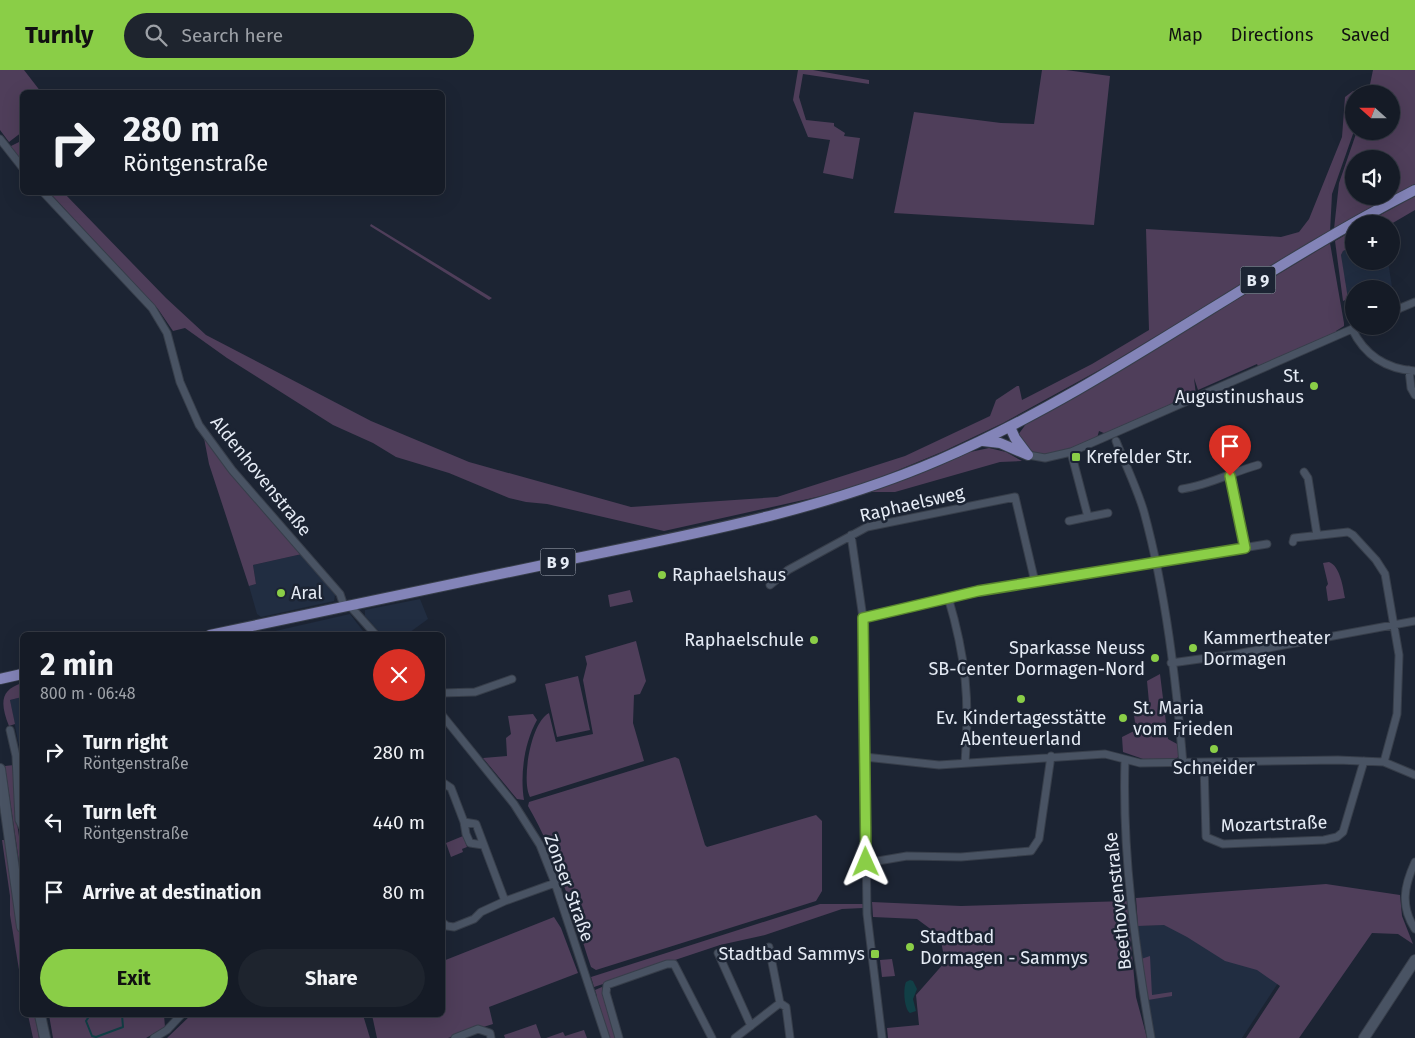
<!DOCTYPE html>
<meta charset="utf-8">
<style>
body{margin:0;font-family:"Fira Sans",sans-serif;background:#1e242e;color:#f1f3f6;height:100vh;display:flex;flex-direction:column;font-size:19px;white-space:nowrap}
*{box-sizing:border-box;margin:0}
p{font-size:16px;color:#9da1a7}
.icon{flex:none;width:28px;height:28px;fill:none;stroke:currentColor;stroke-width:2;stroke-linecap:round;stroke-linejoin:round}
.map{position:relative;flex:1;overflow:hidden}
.drawer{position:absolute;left:20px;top:562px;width:425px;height:385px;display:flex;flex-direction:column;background:#151b26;border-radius:8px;box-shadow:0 5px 20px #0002,0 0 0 1px #343943}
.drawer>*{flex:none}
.guide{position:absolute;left:20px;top:20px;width:425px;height:105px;border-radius:8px;box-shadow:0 5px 20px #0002,0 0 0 1px #343943;background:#151b26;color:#f1f3f6;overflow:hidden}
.needle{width:32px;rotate:291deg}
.fabs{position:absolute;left:1345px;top:15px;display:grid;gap:10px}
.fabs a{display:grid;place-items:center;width:55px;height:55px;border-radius:50%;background:#151b26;box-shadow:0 5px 20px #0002,0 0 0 1px #343943;font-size:25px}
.pin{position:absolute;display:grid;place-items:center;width:42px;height:42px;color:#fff;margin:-51px -21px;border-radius:50% 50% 50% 0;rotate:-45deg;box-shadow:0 0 5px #0007}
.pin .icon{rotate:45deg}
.me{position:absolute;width:55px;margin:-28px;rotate:359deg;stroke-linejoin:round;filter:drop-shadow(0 0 4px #0008)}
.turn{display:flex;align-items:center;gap:18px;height:105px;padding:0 20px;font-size:22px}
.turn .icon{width:65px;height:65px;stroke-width:2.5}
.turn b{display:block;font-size:35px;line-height:42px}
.round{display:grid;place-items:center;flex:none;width:52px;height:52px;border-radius:26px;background:#1e242e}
.summary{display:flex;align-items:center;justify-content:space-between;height:85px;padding:0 20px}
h1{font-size:30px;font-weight:700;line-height:38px}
.button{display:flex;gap:10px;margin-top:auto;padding:10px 20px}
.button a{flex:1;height:58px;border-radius:30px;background:#8ace47;color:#111;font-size:20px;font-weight:700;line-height:58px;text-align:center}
.button a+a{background:#1e242e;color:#f1f3f6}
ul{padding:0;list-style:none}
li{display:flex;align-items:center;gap:15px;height:70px;padding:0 20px}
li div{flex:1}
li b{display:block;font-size:19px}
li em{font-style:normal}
header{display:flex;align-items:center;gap:30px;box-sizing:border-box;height:70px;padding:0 25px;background:#8ace47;color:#111}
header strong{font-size:24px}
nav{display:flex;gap:28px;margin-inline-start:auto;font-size:18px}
.search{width:350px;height:45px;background:#1e242e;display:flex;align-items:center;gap:12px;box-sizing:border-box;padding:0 18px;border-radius:28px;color:#9da1a7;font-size:19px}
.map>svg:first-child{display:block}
.built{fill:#212d41}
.green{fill:#4f3e5a;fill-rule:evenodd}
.water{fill:#113f46}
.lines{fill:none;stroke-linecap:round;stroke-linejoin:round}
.stream{stroke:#113f46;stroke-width:2}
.street-casing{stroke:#373e4a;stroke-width:9}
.secondary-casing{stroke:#373e4a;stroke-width:12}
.primary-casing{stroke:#373e4a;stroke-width:12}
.street{stroke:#495363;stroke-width:7}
.secondary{stroke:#495363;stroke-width:10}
.primary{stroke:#8384b8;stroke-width:10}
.route-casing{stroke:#5a862e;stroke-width:12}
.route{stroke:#8ace47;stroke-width:9}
.poi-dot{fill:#8ace47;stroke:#1c2433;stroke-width:2}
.labels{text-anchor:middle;stroke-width:5;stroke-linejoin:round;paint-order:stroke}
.shield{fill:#1c2433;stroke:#a9afbb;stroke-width:1}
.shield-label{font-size:16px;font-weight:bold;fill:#e5ebf5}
.poi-label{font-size:18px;fill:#e5ebf5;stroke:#1c2433;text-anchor:start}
.street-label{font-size:18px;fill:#e5ebf5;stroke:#1c2433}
</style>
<header>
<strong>Turnly</strong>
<div class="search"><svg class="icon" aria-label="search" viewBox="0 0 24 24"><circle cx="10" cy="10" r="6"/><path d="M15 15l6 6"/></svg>Search here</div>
<nav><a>Map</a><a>Directions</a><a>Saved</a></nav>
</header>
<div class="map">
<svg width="1415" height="968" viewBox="0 0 1415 968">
<rect width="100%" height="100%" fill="#1c2433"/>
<path class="built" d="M1354 176V191H1388L1392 217 1398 233 1391 235V219H1354V252L1350 253 1345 230 1341 185 1343 181Z
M302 484 335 525 334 531 261 547 257 544 249 516 256 514 253 495Z
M420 529 428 549 406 565H382L365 546V540Z
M350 544 366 565H261L262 564Z
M22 627V721L21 686 10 630Z
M1180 854 1280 910 1242 968H1153L1138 856Z"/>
<path class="green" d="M0 0H24L41 22H22V62L9 72 0 60Z
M798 0H813L869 10V14L803 4 799 27 806 50 834 53V56L845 63 844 66 860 68 853 109 823 103 830 70 808 67 793 30Z
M1042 0H1066L1110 6 1094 155 894 143 914 42 1001 53 1034 54Z
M1373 0H1415V114L1334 159 1339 113 1357 61H1391V24H1368ZM1354 89H1391V126H1354Z
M1353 21 1361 24H1354V61L1332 124 1330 162 1103 298 1003 353 944 381 879 408 839 422 664 461 547 434 526 432 509 428 449 403 396 387 373 373 333 355 227 288 185 258 173 261 158 239 50 123H64L166 228 206 265 371 351 469 392 631 437 777 427 905 386 990 346 996 330 1017 316H1019L1022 330 1092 294 1149 260 1146 159 1281 167 1299 162 1309 149 1342 67 1345 27Z
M19 72 22 77V93L9 77Z
M1415 126V140L1391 154H1364Z
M371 154 492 228 489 230 370 156Z
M1354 160V176L1343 181 1341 185 1348 229 1343 231 1335 171Z
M1330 173 1344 253V256L1336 261 1337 264 1258 296 1257 294 1198 320 1194 308 1196 325 1106 364 1099 361 1097 368C1079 376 1053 391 1033 383 1027 380 1022 370 1018 365L1026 354 1074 328Z
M204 368 244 419 302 484 253 495 256 514 249 516 209 394Z
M989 378 1006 382 1022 391 1000 392 895 422H866L970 382Z
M1329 492C1340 496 1343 517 1345 528L1328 531 1326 517 1328 514 1323 493Z
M630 520 633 532 610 537 608 525Z
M636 571 646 611 640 624 634 625 633 653 644 691 530 727C521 710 531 652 549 643L556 672 593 664 583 610 587 594 585 586Z
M1160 604 1168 669 1179 675 1180 685 1175 690H1146L1123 682 1122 667 1136 660 1134 645 1150 643 1147 611Z
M578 606 590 660 557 667 545 614Z
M22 613V627L10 630 15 654 9 656C0 633 0 620 22 613Z
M533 644 537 650C524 673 520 705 524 730L517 729 483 688 507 686 506 668 511 664 508 646Z
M675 687 679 689 705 775 707 777 816 745 822 751V821L816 831 596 900 591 897C573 842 557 786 528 736L529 732Z
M14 695 16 746 22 787 20 812 19 792 5 696Z
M463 766 467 777 462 779 463 782 451 787 446 773Z
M2 770H5L22 877V918L10 845V826Z
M1326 814 1400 825 1402 846 1413 874 1398 864 1372 863 1299 968H1246L1280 916 1257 900 1225 891 1187 867 1164 855 1138 856 1136 828Z
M1127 831 1136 927 1147 968H888L887 958 919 955 916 925 945 892 940 866 917 849 873 847 872 832 961 836Z
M820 834H863V838L842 839 765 865 720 875 594 917 591 907Z
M554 847 561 858 578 903 489 937 493 954 448 968H377L372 945H442L443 891Z
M1150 886 1152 925 1172 922V926L1148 930 1141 889Z
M892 889 895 906 882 907 880 890Z
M602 917 617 968H608L595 927 597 926 595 920Z
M28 945H35L39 968H33Z
M49 945H164L165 957 146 968H53Z
M191 945H363L370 968H167Z
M536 954 541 968H505L504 965Z
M584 960 587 968H546L563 962 565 966Z"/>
<path class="water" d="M910 910 913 911 917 919 913 929 916 941 910 943C904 939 903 918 906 912Z"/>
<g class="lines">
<path class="stream" d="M90 945 86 951 92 966 96 967 123 957 122 945"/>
<defs>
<path id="street" d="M0 69 22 97
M43 122 152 238 167 263 180 312 199 355 232 400 340 524 344 536
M1391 242 1415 232
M1352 259C1365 286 1386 299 1415 301
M1409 300 1411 318 1415 325
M1116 371C1125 394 1137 418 1144 442 1166 523 1176 610 1183 694
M1028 385 1045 388 1071 382 1359 256
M1304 402 1308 408 1317 465
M1230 406 1245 478
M1182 419C1210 415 1232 402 1258 395
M1088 447 1108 443
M1069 451 1088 447 1071 382
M851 465 863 548 867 844 882 968
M1293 472 1294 468 1348 462 1353 465 1376 490 1385 504 1399 585 1397 644 1384 692
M770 515 788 500 867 457 1015 427 1035 512
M948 527C966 587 970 631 965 693
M349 535 376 565
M863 548 978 521 1267 474
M1171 593 1236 584 1415 551
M442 623 475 622 512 609
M442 645 514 734 540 775 555 813 606 968
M10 660 16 686 19 750 22 756
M865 687 939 695 1105 684 1140 693 1338 690 1384 692 1415 705
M1125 690C1122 784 1135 876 1151 968
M1204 693 1206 767 1223 774 1324 770 1337 767 1343 762 1364 691
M442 712 451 718 464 752 476 754 505 831
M464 752 466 764 470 773 483 775
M1415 792C1404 816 1400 836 1415 859
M866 793 907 786 961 787 1031 781 1039 769 1051 686
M442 852 447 856 454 857 474 849 481 842 505 831 555 813
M769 877 780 933
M718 883 751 956
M780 933 786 937 790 968
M154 968 167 960 181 945
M455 968 478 959 490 963 491 968
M619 968 606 923 607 915 667 894H674L712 968
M735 968 780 933"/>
<path id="secondary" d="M0 699 22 857
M40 945 45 968
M1364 968 1415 890"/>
<path id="primary" d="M1010 357 1015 368 1027 384
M983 371 1000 373 1028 385
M210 565C329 540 448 514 567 490 692 464 821 441 939 390 1106 318 1252 203 1415 120
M0 609 22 604"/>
</defs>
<use href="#street" class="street-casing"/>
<use href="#secondary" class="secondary-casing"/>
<use href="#primary" class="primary-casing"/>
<use href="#street" class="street"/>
<use href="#secondary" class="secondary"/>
<use href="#primary" class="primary"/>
</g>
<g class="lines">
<defs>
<path id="route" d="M866 792 863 548 978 521 1245 478 1230 406"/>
</defs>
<use href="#route" class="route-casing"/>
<use href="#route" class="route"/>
</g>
<g class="poi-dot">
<circle cx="1314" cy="316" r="5"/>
<rect x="1071" y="382" width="10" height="10" rx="2.5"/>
<circle cx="662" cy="505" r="5"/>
<circle cx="281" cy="523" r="5"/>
<circle cx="814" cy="570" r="5"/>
<circle cx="1193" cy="578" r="5"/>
<circle cx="1155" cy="588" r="5"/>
<circle cx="1021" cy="629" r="5"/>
<circle cx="1123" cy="648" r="5"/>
<circle cx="1214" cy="679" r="5"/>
<circle cx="910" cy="877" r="5"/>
<rect x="870" y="879" width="10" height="10" rx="2.5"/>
</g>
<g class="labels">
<g class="shield">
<rect x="1240.5" y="196.5" width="35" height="27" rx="4"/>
<rect x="540.5" y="478.5" width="35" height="27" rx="4"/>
</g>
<g class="shield-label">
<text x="1258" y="216">B 9</text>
<text x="558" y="498">B 9</text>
</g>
<g class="poi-label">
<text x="1304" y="312" text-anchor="end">St.<tspan x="1304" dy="21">Augustinushaus</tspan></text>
<text x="1086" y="393">Krefelder Str.</text>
<text x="672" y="511">Raphaelshaus</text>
<text x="291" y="529">Aral</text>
<text x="1203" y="574">Kammertheater<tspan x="1203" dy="21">Dormagen</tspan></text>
<text x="804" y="576" text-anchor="end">Raphaelschule</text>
<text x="1145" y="584" text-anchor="end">Sparkasse Neuss<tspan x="1145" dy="21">SB-Center Dormagen-Nord</tspan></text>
<text x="1133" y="644">St. Maria<tspan x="1133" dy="21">vom Frieden</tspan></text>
<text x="1021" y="654" text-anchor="middle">Ev. Kindertagesstätte<tspan x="1021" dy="21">Abenteuerland</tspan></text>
<text x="1214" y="704" text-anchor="middle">Schneider</text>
<text x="920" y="873">Stadtbad<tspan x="920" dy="21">Dormagen - Sammys</tspan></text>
<text x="865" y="890" text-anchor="end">Stadtbad Sammys</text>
</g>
<g class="street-label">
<text transform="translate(261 406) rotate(51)" y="6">Aldenhovenstraße</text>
<text transform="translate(912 434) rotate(-13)" y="6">Raphaelsweg</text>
<text transform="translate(1274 754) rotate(-2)" y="6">Mozartstraße</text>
<text transform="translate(569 818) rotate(70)" y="6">Zonser Straße</text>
<text transform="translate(1118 831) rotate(-96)" y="6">Beethovenstraße</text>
</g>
</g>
</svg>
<div class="fabs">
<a><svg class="needle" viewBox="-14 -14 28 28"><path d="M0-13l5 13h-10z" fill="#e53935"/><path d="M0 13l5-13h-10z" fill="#9da1a7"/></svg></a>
<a><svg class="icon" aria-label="sound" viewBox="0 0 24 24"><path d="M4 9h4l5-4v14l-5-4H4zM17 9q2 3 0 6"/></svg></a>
<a>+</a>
<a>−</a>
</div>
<div class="pin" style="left:1230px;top:406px;background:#d93025"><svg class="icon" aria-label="arrive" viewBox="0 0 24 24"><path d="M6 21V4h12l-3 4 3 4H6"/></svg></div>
<svg class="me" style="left:866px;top:792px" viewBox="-20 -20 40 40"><path d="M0-17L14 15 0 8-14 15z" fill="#8ace47" stroke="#fff" stroke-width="4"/></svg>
<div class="guide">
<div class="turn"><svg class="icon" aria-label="right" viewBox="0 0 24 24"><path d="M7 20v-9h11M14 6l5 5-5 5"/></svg><div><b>280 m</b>Röntgenstraße</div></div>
</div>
<section class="drawer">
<div class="summary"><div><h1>2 min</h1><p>800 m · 06:48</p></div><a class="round" style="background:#d93025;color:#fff"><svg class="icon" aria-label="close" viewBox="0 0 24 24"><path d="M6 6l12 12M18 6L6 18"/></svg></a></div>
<ul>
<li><svg class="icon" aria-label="right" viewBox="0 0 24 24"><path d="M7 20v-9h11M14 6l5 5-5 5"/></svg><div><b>Turn right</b><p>Röntgenstraße</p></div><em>280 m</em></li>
<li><svg class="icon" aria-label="left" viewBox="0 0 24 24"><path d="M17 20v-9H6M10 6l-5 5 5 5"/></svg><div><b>Turn left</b><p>Röntgenstraße</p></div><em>440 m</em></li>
<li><svg class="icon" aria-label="arrive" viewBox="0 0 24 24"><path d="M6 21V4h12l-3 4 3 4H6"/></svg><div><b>Arrive at destination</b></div><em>80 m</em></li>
</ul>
<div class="button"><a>Exit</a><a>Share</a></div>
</section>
</div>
